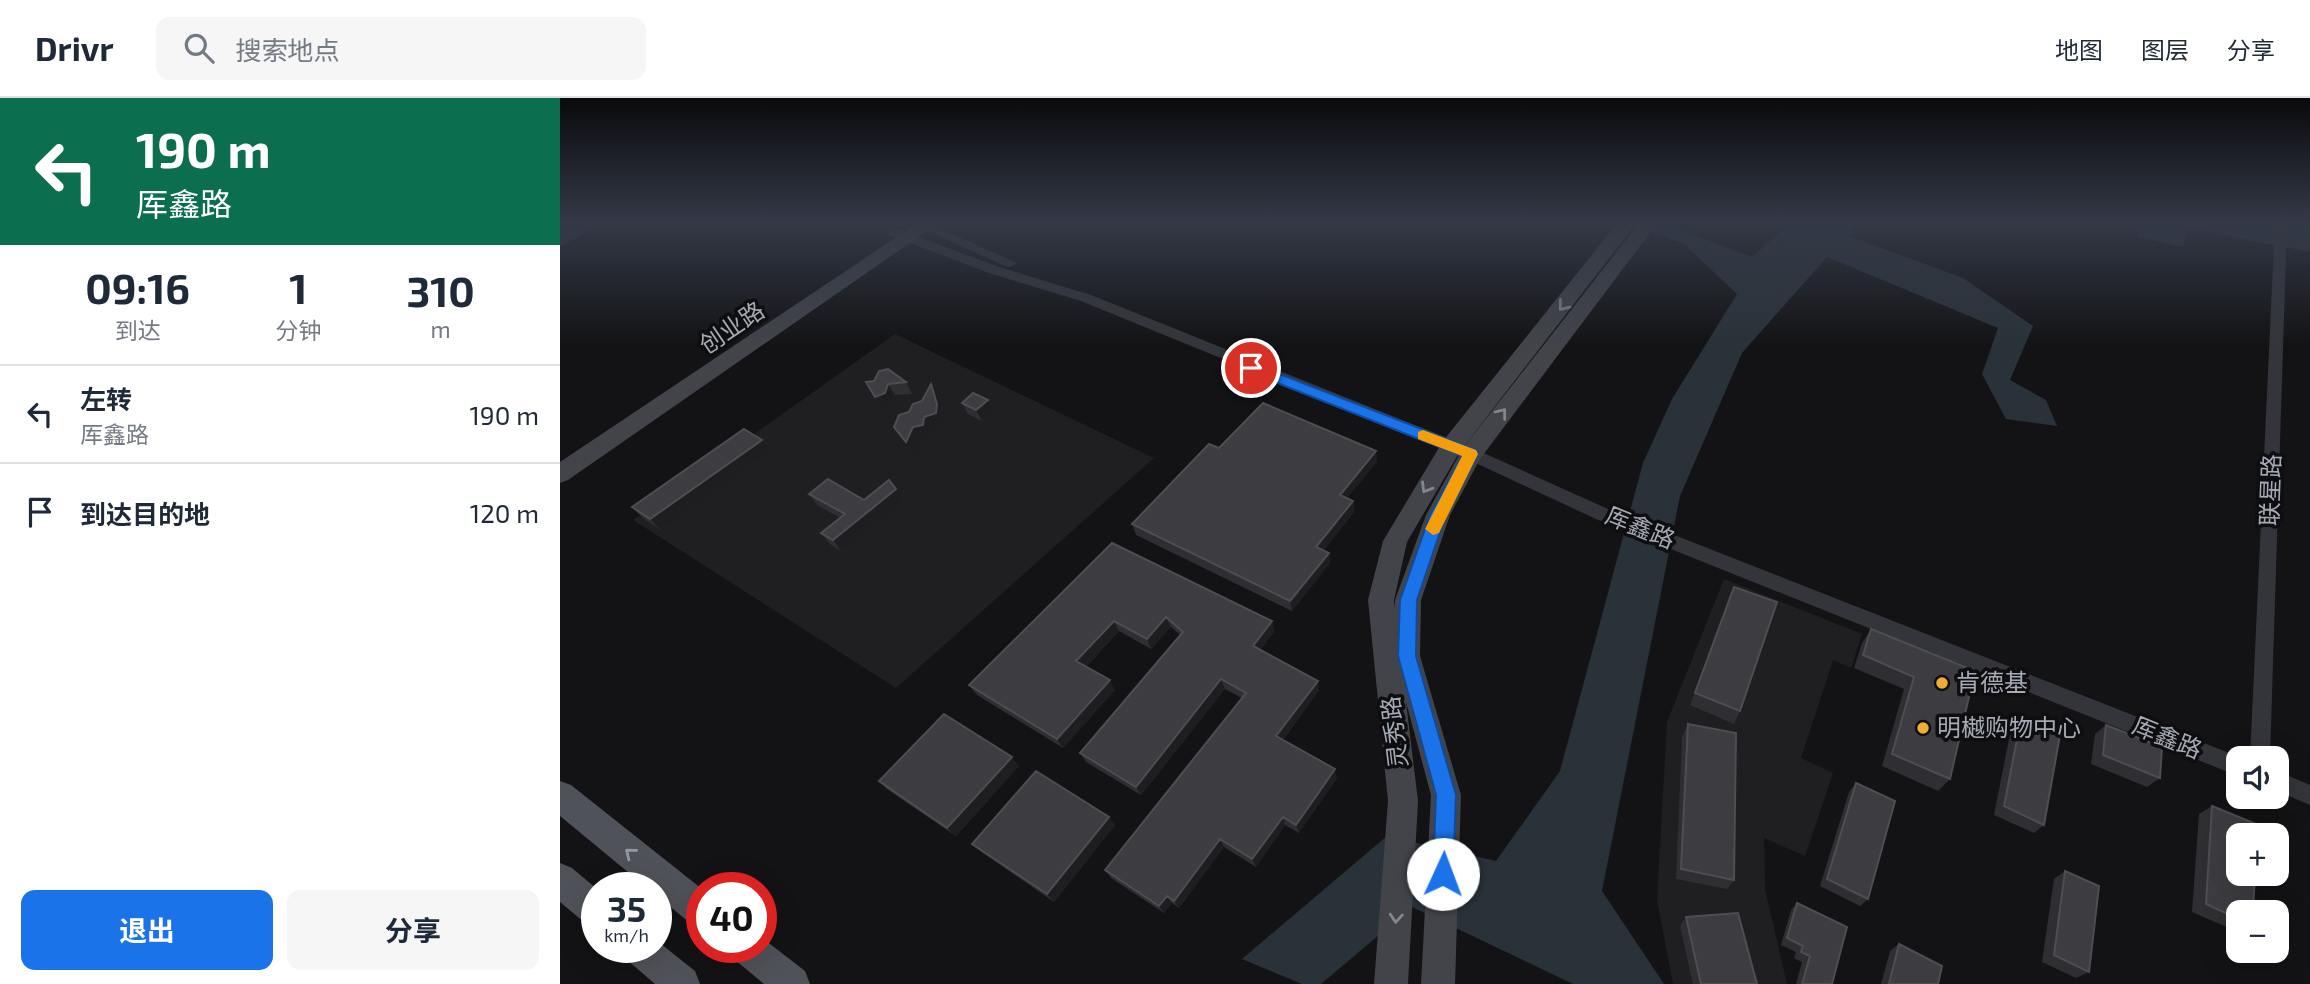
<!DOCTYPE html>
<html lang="zh">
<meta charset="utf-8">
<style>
body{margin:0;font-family:"Exo 2","Noto Sans SC",sans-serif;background:#f6f6f7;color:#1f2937;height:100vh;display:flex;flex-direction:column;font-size:26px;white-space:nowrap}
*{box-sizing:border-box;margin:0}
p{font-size:23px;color:#747a83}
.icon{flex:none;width:38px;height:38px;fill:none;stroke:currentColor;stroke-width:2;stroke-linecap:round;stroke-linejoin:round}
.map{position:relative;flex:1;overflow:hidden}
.side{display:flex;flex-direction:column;background:#fff;width:560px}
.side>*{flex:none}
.hud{background:#0b6e4f;color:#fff;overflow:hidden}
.fabs{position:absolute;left:1666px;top:648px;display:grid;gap:14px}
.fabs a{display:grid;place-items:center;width:63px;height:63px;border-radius:14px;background:#fff;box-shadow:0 7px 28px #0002;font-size:35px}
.speed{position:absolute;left:21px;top:774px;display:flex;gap:14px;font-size:35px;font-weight:700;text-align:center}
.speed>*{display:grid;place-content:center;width:91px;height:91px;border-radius:50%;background:#fff;box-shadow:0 7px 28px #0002;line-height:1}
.speed small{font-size:18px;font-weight:400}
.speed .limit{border:10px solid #d22;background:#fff;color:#111}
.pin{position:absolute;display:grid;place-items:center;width:60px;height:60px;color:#fff;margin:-30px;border:4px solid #fff;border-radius:50%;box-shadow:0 2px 7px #0007}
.me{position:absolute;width:77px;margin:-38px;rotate:2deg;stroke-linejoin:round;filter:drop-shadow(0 0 5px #0008)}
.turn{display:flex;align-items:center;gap:24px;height:147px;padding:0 21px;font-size:32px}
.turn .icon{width:91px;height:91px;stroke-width:2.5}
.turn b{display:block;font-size:49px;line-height:60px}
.eta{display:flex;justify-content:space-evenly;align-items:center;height:119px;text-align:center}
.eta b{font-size:42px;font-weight:700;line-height:49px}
.cta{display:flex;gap:14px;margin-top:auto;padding:14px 21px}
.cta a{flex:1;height:80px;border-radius:14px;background:#1a73e8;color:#fff;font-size:28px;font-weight:700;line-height:80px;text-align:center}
.cta a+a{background:#f6f6f7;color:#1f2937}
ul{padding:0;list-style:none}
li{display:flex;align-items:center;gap:21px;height:98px;padding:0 21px;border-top:2px solid #e0e1e3}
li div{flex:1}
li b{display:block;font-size:26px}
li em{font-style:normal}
header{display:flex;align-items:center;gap:42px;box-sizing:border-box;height:98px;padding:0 35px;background:#fff;border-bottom:2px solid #e0e1e3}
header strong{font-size:33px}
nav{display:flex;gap:38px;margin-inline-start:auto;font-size:24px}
.search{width:490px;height:63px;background:#f6f6f7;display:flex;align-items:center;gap:18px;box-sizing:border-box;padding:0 24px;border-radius:14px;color:#747a83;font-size:26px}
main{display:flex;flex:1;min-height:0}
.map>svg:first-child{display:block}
.built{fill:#1f1f22}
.water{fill:#2a3239}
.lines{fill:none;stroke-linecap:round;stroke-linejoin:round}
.street{fill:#34353a;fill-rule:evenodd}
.secondary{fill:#42444a;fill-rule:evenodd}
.primary{fill:#505259;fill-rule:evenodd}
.wall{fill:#2f2f33}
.shaded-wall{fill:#1e1e21}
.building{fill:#3c3c41;stroke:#4c4e53;stroke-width:2}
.oneway{stroke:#828690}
.oneway2{stroke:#9498a3}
.route{fill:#1a73e8;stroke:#114b97;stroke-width:2}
.slow{fill:#f59e0b}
.poi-dot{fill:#efae31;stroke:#0e0e10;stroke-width:2.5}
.labels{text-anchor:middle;stroke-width:7;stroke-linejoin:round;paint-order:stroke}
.street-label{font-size:24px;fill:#a5aab5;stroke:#0e0e10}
.poi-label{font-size:24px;fill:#a5aab5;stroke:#0e0e10;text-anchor:start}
</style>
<header>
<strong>Drivr</strong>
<div class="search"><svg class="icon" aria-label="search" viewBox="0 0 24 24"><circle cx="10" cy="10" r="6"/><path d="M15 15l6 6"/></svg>搜索地点</div>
<nav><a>地图</a><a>图层</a><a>分享</a></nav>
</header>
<main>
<section class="side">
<div class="hud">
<div class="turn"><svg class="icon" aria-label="left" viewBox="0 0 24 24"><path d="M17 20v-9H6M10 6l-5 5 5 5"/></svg><div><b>190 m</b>厍鑫路</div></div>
</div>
<div class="eta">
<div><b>09:16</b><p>到达</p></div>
<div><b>1</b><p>分钟</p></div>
<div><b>310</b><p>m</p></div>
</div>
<ul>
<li><svg class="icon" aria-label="left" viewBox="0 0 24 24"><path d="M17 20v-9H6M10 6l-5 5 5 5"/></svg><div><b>左转</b><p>厍鑫路</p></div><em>190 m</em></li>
<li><svg class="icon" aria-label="arrive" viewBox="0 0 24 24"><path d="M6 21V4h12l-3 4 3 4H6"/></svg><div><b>到达目的地</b></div><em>120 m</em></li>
</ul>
<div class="cta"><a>退出</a><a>分享</a></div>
</section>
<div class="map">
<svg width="1750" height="886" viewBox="0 0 1750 886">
<rect width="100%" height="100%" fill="#131315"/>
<path class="built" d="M335 236 594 360 336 590 73 422Z
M1164 481 1302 536 1291 570 1273 562 1241 660 1273 675 1245 758 1204 740 1205 791 1227 886H1113L1097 802 1107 624Z"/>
<path class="water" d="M12 124H44L0 149V130Z
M1069 124H1101L1192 159 1232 124H1296L1292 139 1403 180 1473 228 1450 282 1486 302 1497 328 1446 321 1422 276 1438 230 1267 159 1182 255 1120 398 1042 793 1104 886H1013L852 809 761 886H742L682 861 827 738 936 763 1000 673 1083 365 1112 301 1177 196 1124 146Z
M1574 124H1750V154L1628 130 1623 149 1579 139Z"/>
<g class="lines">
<path class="street" d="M349 124H366L457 165 450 169 445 168Z
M1715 124H1727L1710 660H1690Z
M334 130 439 169 531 197 917 352 1048 411 1682 660H1678V678L1036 421 905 360 521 203 429 175 329 137 327 134Z
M1717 673 1750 687V707L1717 693Z"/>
<path class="secondary" d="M359 124H380L8 382 0 385V364Z
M1058 124H1077L899 355 847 444 834 502 835 511V502L866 417 903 350 1080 124H1098L920 361 890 417 861 502 860 558 901 697 895 886H861L871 697 846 604 858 703 848 886H814L828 703 808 502 823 443 883 343Z"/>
<path class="primary" d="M0 683 11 687 142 791V830L130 825 96 797V789H86L0 718Z
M0 765 12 770 37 791V830L25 825 0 804Z
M201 839 245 873 250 886H204L174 861 169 849H201Z
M96 842 135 873 140 886H95L66 861 61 849H96Z"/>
</g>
<path class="wall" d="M306 284H346L352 296 335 297 332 306 322 311Z
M428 302 434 313 422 323 408 316 402 305Z
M659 350 817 364 787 400 793 403 794 414 764 452 769 455 770 465 732 513 576 437 572 426Z
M210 353 101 432 83 420 72 409Z
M336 391 343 402 281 453 270 446 261 435 280 420 257 407 249 396 304 402Z
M552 445 712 523 714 534 700 552 759 592 723 642 777 680 739 735 725 727 696 769 664 749 619 810 612 805 604 815 551 780 545 772 682 600 665 591 581 697 526 664 520 655 620 537 611 529 591 551 559 533 526 569 555 592 503 650 417 597 409 587Z
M1174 489 1180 613 1174 626 1130 607Z
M1311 531 1415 573 1390 681 1378 693 1322 668 1344 591 1294 570 1302 545Z
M1461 621 1484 727 1474 735 1434 717 1451 631Z
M1128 626 1174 782 1167 791 1116 781 1122 639Z
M1546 627 1600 680 1587 689 1531 666 1535 636Z
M459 668 396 738 328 692 319 683Z
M1296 685 1308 801 1300 808 1260 788 1289 694Z
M1652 708 1678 814V834L1632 814 1639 716Z
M549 719 555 727 494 804 420 753 412 746Z
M1505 773 1529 874 1516 880 1482 864 1494 781Z
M1237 805 1272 886H1236L1242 864 1234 860 1236 854 1221 847 1231 812Z
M1126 819 1197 886H1133L1120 828Z
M1339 846 1378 886H1321L1330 853Z"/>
<path class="shaded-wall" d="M328 286 335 297 332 306 322 311 315 299Z
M371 286 377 298 383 317 382 327 370 331 369 338 360 340 353 356 346 344 353 329 364 319Z
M428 302 434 313 422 323 416 312Z
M202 342 210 353 101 432 90 421Z
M816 353 817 364 781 408 780 397Z
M336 391 343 402 281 453 273 442Z
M793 403 794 414 758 459 756 449Z
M769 455 770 465 732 513 730 503Z
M606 519 611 529 591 551 587 541Z
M554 523 559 533 522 573 516 563Z
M712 523 714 534 696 558 693 548Z
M661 581 665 591 581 697 576 689Z
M550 582 555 592 503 650 497 641Z
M758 583 759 592 719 647 716 638Z
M452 659 459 668 396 738 387 730Z
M775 671 777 680 739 735 736 727Z
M549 719 555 727 494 804 487 796Z
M723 719 725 727 696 769 692 761Z
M660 741 664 749 619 810 614 803Z
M607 798 612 805 604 815 599 808Z"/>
<path class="building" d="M328 271 346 284 328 286 325 295 315 299 306 284 314 283 319 273Z
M371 286 377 306 376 315 364 319 363 327 353 329 346 344 334 329 339 317 349 314 353 306 362 303Z
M413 295 428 302 416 312 402 305Z
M703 305 816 353 780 397 793 403 756 449 769 455 730 503 572 426 649 346 659 350Z
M184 331 202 342 90 421 72 409Z
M268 381 304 402 329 382 336 391 273 442 261 435 285 416 249 396Z
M552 445 712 523 693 548 758 583 716 638 775 671 736 727 723 719 692 761 660 741 614 803 607 798 599 808 545 772 686 595 661 581 576 689 520 655 623 534 606 519 587 541 554 523 516 563 550 582 497 641 409 587Z
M1174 489 1217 504 1180 613 1135 595Z
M1311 531 1415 573 1390 681 1332 656 1354 579 1303 557Z
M384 616 452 659 387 730 319 683Z
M1461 621 1500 637 1484 727 1444 708Z
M1128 626 1176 635 1174 782 1121 771Z
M1546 627 1602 649 1600 680 1543 657Z
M476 673 549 719 487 796 412 746Z
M1296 685 1335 703 1308 801 1267 781Z
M1652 708 1696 726V737H1678V775H1695L1693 814H1678V821L1646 806Z
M1505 773 1539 788 1529 874 1494 857Z
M1237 805 1287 829 1272 886H1242L1250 858 1241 854 1243 848 1227 840Z
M1178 815 1197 886H1141L1126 819Z
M1339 846 1382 868 1378 886H1329Z"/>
<defs><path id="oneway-chevron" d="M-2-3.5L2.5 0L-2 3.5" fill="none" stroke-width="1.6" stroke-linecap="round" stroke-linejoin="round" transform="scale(1.75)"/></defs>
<g class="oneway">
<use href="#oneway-chevron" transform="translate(1003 208) rotate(129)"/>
<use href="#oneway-chevron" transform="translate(942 315) rotate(-52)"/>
<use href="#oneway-chevron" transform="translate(866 390) rotate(121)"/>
<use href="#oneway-chevron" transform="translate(836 820) rotate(94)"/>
</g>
<use class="oneway2" href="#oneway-chevron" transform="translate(70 755) rotate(-141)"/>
<linearGradient id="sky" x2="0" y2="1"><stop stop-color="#0a0a0c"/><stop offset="0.5" stop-color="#333946"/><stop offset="1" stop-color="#333946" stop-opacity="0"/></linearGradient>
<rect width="1750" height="248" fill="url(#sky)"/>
<path class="route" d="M691 265 916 352 918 356 886 417 857 502 856 558 896 697 893 776 890 783 883 786 876 783 873 776 876 697 838 558 840 502 870 417 902 358 687 273 685 270Z"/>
<path class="slow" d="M863 332 916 352 918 356 879 435 873 437 865 431 902 358 858 341V334Z"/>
<g class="poi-dot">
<circle cx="1382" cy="585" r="7"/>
<circle cx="1363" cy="630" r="7"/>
</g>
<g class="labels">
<g class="street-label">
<text transform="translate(172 230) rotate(-34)" y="8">创业路</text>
<text transform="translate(1711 392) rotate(-88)" y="8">联星路</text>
<text transform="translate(1080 430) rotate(22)" y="8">厍鑫路</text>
<text transform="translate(835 634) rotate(-97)" y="8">灵秀路</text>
<text transform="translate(1607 640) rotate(22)" y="8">厍鑫路</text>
</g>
<g class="poi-label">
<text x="1396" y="593">肯德基</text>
<text x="1377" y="638">明樾购物中心</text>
</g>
</g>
</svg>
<div class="fabs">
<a><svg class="icon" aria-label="sound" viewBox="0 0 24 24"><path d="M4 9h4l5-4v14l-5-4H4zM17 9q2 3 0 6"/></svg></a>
<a>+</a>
<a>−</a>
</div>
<div class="speed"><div>35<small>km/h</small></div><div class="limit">40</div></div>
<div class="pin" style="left:691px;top:270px;background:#d93025"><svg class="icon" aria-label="arrive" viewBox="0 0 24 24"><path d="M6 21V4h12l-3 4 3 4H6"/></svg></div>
<svg class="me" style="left:883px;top:776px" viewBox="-20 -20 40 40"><circle r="19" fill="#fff"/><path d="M0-13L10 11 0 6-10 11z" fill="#1a73e8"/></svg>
</div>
</main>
